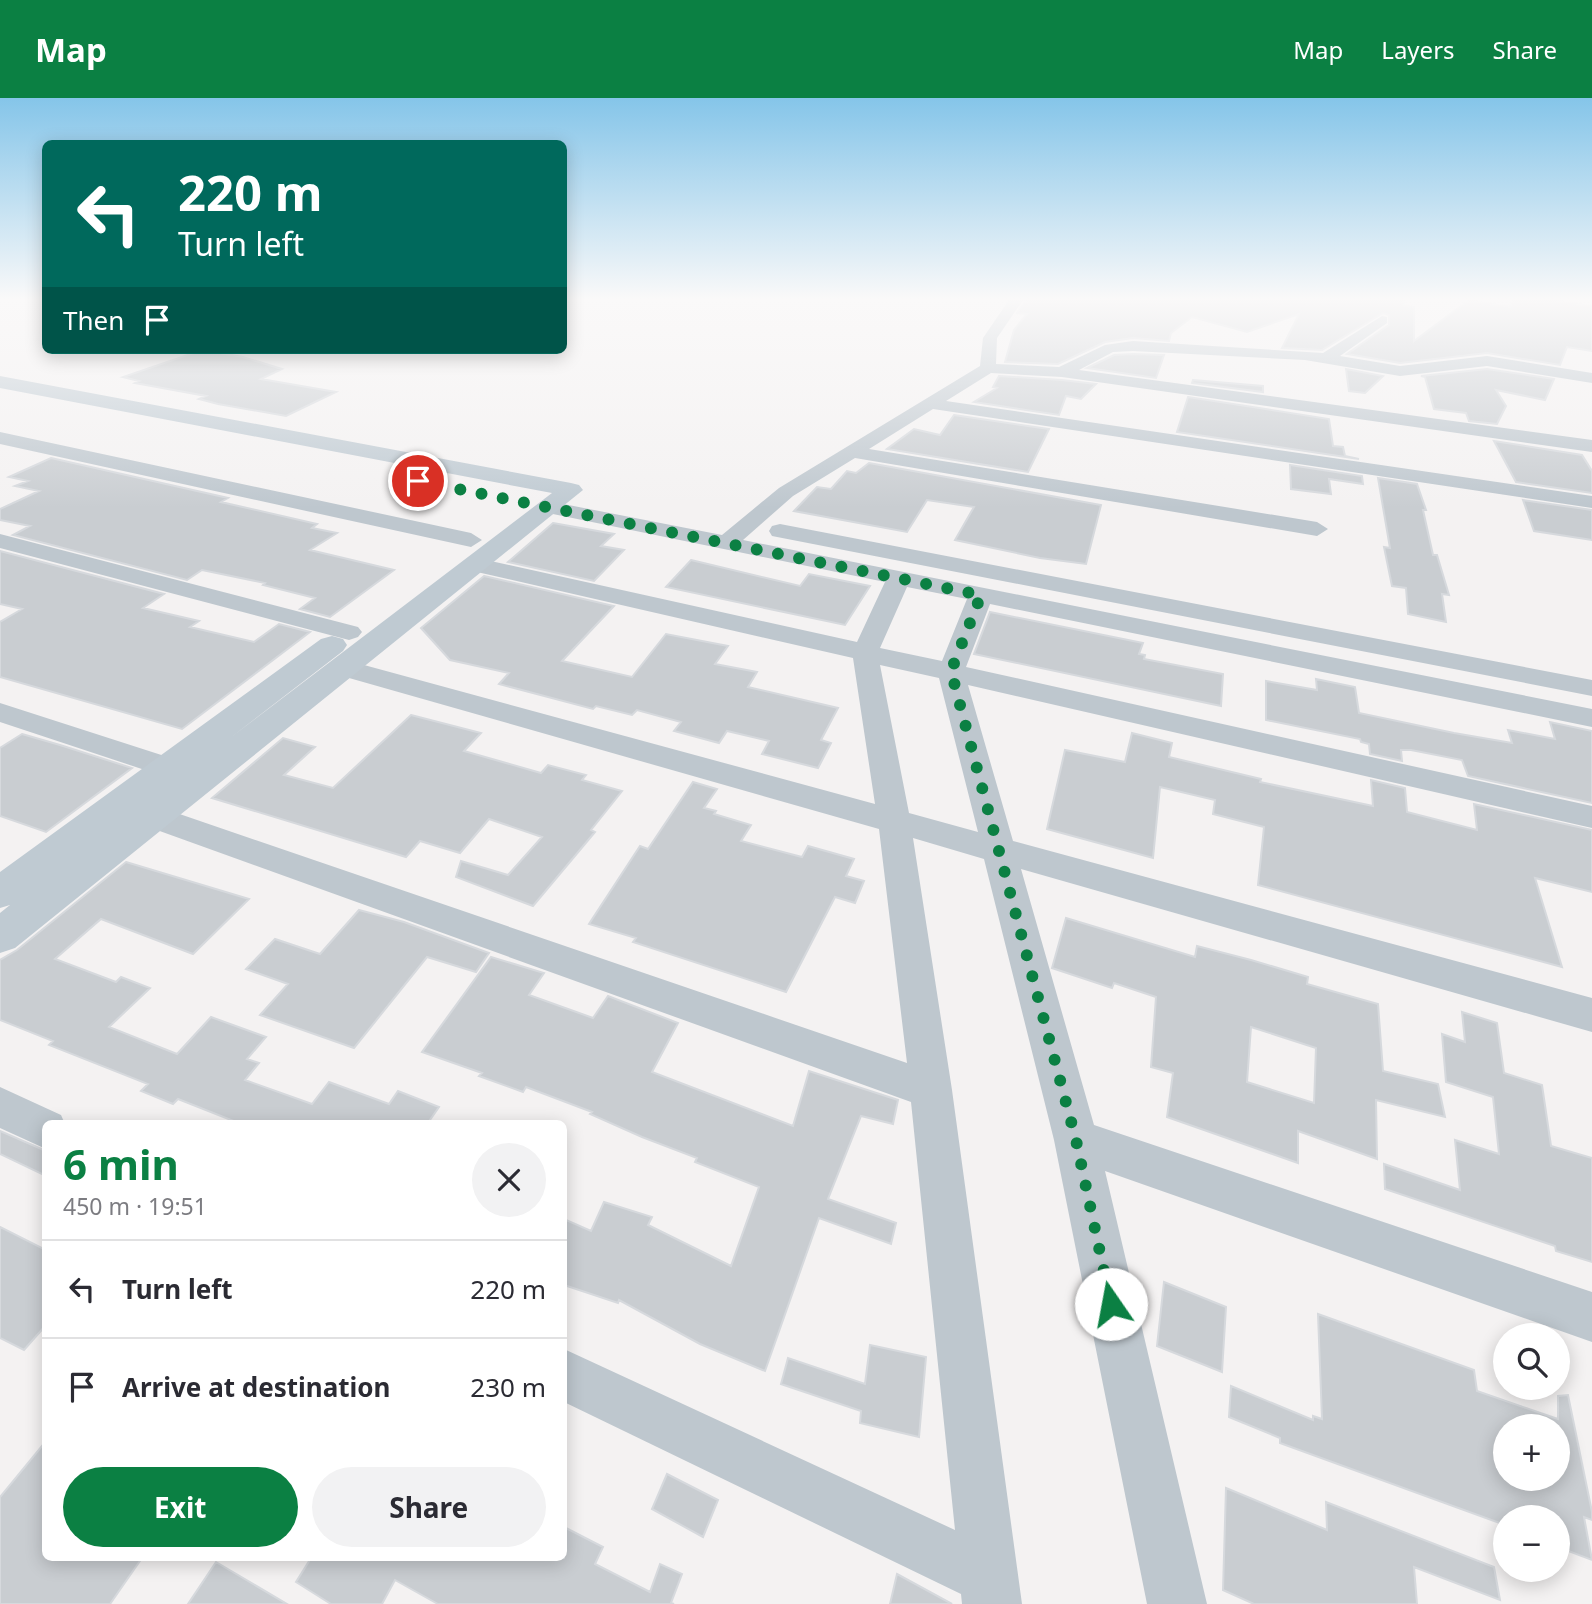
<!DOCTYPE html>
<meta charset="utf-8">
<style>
body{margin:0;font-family:"Noto Sans",sans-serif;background:#f2f2f3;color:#2b2b33;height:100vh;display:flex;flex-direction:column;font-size:26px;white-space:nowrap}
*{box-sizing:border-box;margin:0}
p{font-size:23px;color:#7c7c81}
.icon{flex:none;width:38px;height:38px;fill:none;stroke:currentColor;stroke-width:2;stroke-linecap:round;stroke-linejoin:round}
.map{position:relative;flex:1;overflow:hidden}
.side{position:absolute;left:42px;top:1022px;width:525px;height:441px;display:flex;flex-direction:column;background:#fff;border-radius:10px;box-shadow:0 4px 18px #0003}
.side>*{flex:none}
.hud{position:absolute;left:42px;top:42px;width:525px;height:214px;border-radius:10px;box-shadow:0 4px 18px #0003;background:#00695c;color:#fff;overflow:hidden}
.fabs{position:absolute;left:1493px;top:1225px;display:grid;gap:14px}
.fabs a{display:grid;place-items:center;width:77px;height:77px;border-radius:50%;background:#fff;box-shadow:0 4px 18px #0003;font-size:35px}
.pin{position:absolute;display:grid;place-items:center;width:60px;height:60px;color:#fff;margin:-30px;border:4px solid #fff;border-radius:50%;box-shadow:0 2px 7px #0007}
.me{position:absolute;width:77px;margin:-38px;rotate:348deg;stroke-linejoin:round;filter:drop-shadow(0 0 5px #0008)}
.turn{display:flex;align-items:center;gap:24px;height:147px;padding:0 21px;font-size:32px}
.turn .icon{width:91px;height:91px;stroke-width:2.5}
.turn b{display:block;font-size:49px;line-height:60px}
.then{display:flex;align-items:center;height:66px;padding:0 21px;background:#0003;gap:14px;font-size:26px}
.round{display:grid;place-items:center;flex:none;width:74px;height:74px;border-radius:37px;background:#f2f2f3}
.headline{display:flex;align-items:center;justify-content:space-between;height:119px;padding:0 21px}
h1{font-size:42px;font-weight:700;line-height:52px;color:#0b8043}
.action{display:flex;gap:14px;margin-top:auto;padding:14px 21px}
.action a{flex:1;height:80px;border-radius:42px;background:#0b8043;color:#fff;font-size:28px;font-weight:700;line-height:80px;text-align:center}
.action a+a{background:#f2f2f3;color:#2b2b33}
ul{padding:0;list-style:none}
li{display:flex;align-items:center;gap:21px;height:98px;padding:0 21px;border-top:2px solid #e1e1e2}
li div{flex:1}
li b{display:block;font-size:26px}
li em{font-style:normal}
header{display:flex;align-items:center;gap:42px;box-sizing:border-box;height:98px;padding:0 35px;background:#0b8043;color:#fff}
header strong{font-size:33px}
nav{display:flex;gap:38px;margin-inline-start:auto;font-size:24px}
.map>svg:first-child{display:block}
.building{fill:#c9cdd1;stroke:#d6d9dd;stroke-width:2;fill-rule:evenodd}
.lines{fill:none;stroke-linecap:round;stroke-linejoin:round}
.street{fill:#bec7ce;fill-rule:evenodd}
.secondary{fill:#bfcad2;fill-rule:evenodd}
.route{stroke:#0b8043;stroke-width:12;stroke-dasharray:0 21.6}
</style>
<header>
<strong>Map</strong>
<nav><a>Map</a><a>Layers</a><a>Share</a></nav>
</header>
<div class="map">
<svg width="1592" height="1506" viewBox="0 0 1592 1506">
<rect width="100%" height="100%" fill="#f4f2f2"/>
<path class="building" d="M1028 199H1401L1404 202V208L1414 209V243L1469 202 1510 209 1514 199H1530L1592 208V253L1567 249 1560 267 1487 255 1400 265 1347 256 1389 227V217L1383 215 1322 252 1282 250 1299 216 1247 234 1192 219 1171 235 1169 243 1133 240 1105 244 1058 266 1005 264 1014 232 1027 216 1017 215Z
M202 252 243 259 282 271 261 281 336 294 286 318 218 306 199 301 206 298 135 285 139 283 123 279Z
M1114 257 1133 256 1164 257 1156 280 1087 270Z
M1346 271 1383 278 1365 295 1349 293Z
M1487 271 1554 281 1545 302 1496 292 1506 308 1497 326 1469 323 1466 315 1434 311 1425 279 1421 278Z
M999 278 1062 282 1096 286 1081 301 1066 298 1059 317 974 304 997 290 993 289Z
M1193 282 1263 288V294L1192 285Z
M1188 299 1329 321 1333 348 1343 349 1345 358 1359 361 1177 334Z
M954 317 1049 331 1028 374 887 351 914 331 940 337Z
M1494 343 1582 357 1592 373V395L1516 384Z
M51 360 228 400 221 404 317 426 312 430 337 435 310 452 394 472 330 519 300 511 315 500 263 487 265 485 202 472 187 482 13 437 30 428 0 422V411L39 393 15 388 28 383 9 379Z
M869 365 1101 407 1086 466 1040 460 955 442 974 409 927 402 907 434 794 413 817 389 831 391 847 373 856 375Z
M1290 367 1362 378 1363 386 1329 381 1331 396 1291 391Z
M1378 380 1417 386 1426 412H1423L1433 457H1437L1449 497 1442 496 1446 524 1408 516 1406 490 1392 488 1384 449 1390 450Z
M1523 402 1592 412V442L1534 433Z
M553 425 614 436 601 448 624 452 594 483 508 464Z
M0 453 164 496 143 510 199 523 190 529 254 544 279 526 310 534 182 631 0 579V524L22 511 0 506Z
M691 462 800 488 809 476 870 488 845 527 666 489Z
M484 478 614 508 562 563 632 579 666 536 728 548 715 566 757 574 748 589 838 610 821 642 831 645 818 670 762 656 769 643 727 633 719 645 674 633 681 624 637 612 632 617 596 608 593 611 499 586 509 575 450 562 421 530Z
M990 514 1143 545 1139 556 1145 557 1144 561 1223 576 1221 608 974 556Z
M1316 581 1355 589 1359 615 1454 635 1512 645 1508 632 1555 641 1550 624 1592 633V705L1468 678 1462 662 1411 652H1401L1402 663 1370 656 1369 646 1361 644 1360 641 1266 622V583L1317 592Z
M411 617 481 635 464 653 541 675 548 667 586 677 582 682 622 693 591 732 595 734 533 808 456 779 461 763 508 777 542 739 489 721 460 755 420 743 406 759 212 700 283 640 315 649 284 677 333 690Z
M1132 635 1172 645 1169 659 1261 681 1260 684 1373 708 1371 682 1405 690 1407 714 1477 732 1474 706 1592 732V794L1535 780 1562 869 1258 787 1264 729 1213 716 1215 702 1160 689 1153 760 1047 731 1065 652 1125 664Z
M22 636 60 647 132 670 46 734 0 718V650Z
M693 684 717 691 704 710 716 713 714 716 751 727 741 743 802 759 808 748 854 761 846 778 864 783 855 805 835 799 786 894 633 844 636 840 589 826 640 748 648 751Z
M126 764 249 801 193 856 101 821 55 861 116 884 121 879 150 890 109 929 177 956 211 919 266 939 247 961 259 965 245 982 312 1006 329 984 389 1006 398 993 439 1009 430 1022 434 1026H241L178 1001 173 1006 141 993 148 986 49 947 53 943 0 922V862L17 852Z
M359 812 404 824 489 855 476 874 427 859 354 950 260 917 288 886 246 871 275 841 320 856Z
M1066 820 1195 859 1197 848 1251 862 1308 879 1307 886 1378 906 1383 973 1438 986 1445 1019 1376 1002 1377 1061 1298 1033V1065L1167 1019 1173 975 1151 969 1156 899 1114 885 1112 890 1052 870ZM1251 929 1316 950 1314 1005 1247 984Z
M491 859 544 875 529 897 593 920 608 898 678 925 652 974 793 1028 809 973 898 1002 893 1026 861 1018 828 1101 896 1125 891 1146 819 1120 765 1273 700 1246 619 1202 618 1205 564 1187V1121L591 1133 604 1104 652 1119 648 1127 731 1168 759 1089 695 1064 697 1060 642 1039 590 1016 592 1014 526 989 523 994 479 978 482 975 422 954Z
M1462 914 1497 925 1504 975 1542 987 1551 1048 1592 1060V1164L1556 1153 1555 1148 1385 1091 1384 1066 1460 1092 1455 1042 1499 1056 1493 999 1446 984 1442 936 1465 944Z
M0 1033 46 1053V1078L0 1056Z
M0 1129 46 1152V1227L24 1252 0 1240Z
M1164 1184 1226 1209 1222 1274 1157 1248Z
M1318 1216 1474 1272 1477 1293 1558 1321V1298L1568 1297 1592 1414V1422L1584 1419 1592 1462 1558 1449V1419H1505V1427L1280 1345V1340L1229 1319 1231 1288 1313 1322V1318L1322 1321ZM1505 1328H1558V1381H1505Z
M870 1247 926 1259 919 1339 860 1325 861 1313 781 1286 788 1260 865 1286Z
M46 1343V1460H142L110 1506H0V1399Z
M667 1376 718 1402 703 1439 652 1411Z
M1226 1390 1327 1432 1326 1404 1494 1469 1500 1502 1414 1469 1417 1506H1254L1223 1492Z
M564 1429 603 1449 595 1466 650 1494 660 1466 682 1476 671 1505 674 1506H438L395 1482 382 1506H331L296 1484 311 1460H564Z
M216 1464 287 1506H188Z
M897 1476 952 1506H890Z"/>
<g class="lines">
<path class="street" d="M1011 199H1025L997 240 996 266 1059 269 1105 247 1133 243 1323 255 1382 218 1387 219V225L1340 258 1400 268 1487 258 1592 275V285L1487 268 1400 278 1305 262 1133 253 1113 254 1079 272 1592 342V354L1062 279 991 275 946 303 1592 398V410L933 311 869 351 1317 424 1328 431 1317 438 855 360 793 398 743 442 1592 611V629L990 506 966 569 1592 708V730L968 587 1013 743 1592 900V934L1021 771 1094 1027 1592 1194V1244L1105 1073 1207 1506H1147L1054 1042 984 761 913 740 952 992 1022 1506H962L961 1496 564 1304V1251L955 1432 911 1004 143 727 138 719 143 711 154 708 165 711 907 965 879 731 335 576 331 570 335 564H353L875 706 853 560 477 474 469 472 465 467 469 462 477 460 857 544 885 484 548 415 537 409 548 403 722 437 779 390 980 268 983 240ZM907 489 967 501 942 563 880 550ZM880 567 939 580 978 734 909 715Z
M0 334 471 435 482 442 471 449 0 346Z
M780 426 1592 582V598L772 438 769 433 772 428Z
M0 436 358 529 362 534 358 539 349 542 0 450Z
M0 605 180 663 184 670 180 677 169 680 0 624Z
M0 989 61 1017 65 1026H46V1051L0 1030Z"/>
<path class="secondary" d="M0 278 571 385 579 387 583 392 15 850 0 855V815L10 807 0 810V774L321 541 332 538 343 541 347 547 343 553 230 640 552 395 0 290Z"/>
</g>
<linearGradient id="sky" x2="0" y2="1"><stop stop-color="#85c5e9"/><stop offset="0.49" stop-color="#faf9f9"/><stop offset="1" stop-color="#faf9f9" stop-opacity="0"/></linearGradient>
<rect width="1592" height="410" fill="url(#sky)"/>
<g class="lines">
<path class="route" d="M418 383 981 497 951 573 1076 1042 1111 1206"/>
</g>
</svg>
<div class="fabs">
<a><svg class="icon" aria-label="search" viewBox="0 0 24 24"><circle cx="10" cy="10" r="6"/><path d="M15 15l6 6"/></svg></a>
<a>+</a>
<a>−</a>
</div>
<div class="pin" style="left:418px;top:383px;background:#d93025"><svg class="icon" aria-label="arrive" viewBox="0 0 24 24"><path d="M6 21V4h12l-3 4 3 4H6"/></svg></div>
<svg class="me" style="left:1111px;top:1206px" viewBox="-20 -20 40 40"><circle r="19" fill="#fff"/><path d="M0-13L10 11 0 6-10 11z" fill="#0b8043"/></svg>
<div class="hud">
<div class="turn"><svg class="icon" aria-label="left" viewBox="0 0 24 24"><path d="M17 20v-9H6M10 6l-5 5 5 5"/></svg><div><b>220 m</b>Turn left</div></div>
<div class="then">Then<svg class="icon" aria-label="arrive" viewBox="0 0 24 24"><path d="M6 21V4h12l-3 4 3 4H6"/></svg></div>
</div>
<section class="side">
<div class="headline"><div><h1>6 min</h1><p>450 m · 19:51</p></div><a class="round"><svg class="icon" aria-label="close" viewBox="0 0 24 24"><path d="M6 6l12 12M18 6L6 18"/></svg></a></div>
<ul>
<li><svg class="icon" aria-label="left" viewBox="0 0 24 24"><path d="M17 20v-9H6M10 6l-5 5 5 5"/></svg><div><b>Turn left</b></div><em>220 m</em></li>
<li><svg class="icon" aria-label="arrive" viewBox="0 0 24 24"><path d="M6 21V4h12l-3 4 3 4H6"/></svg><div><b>Arrive at destination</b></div><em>230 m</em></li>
</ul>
<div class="action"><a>Exit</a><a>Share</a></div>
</section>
</div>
